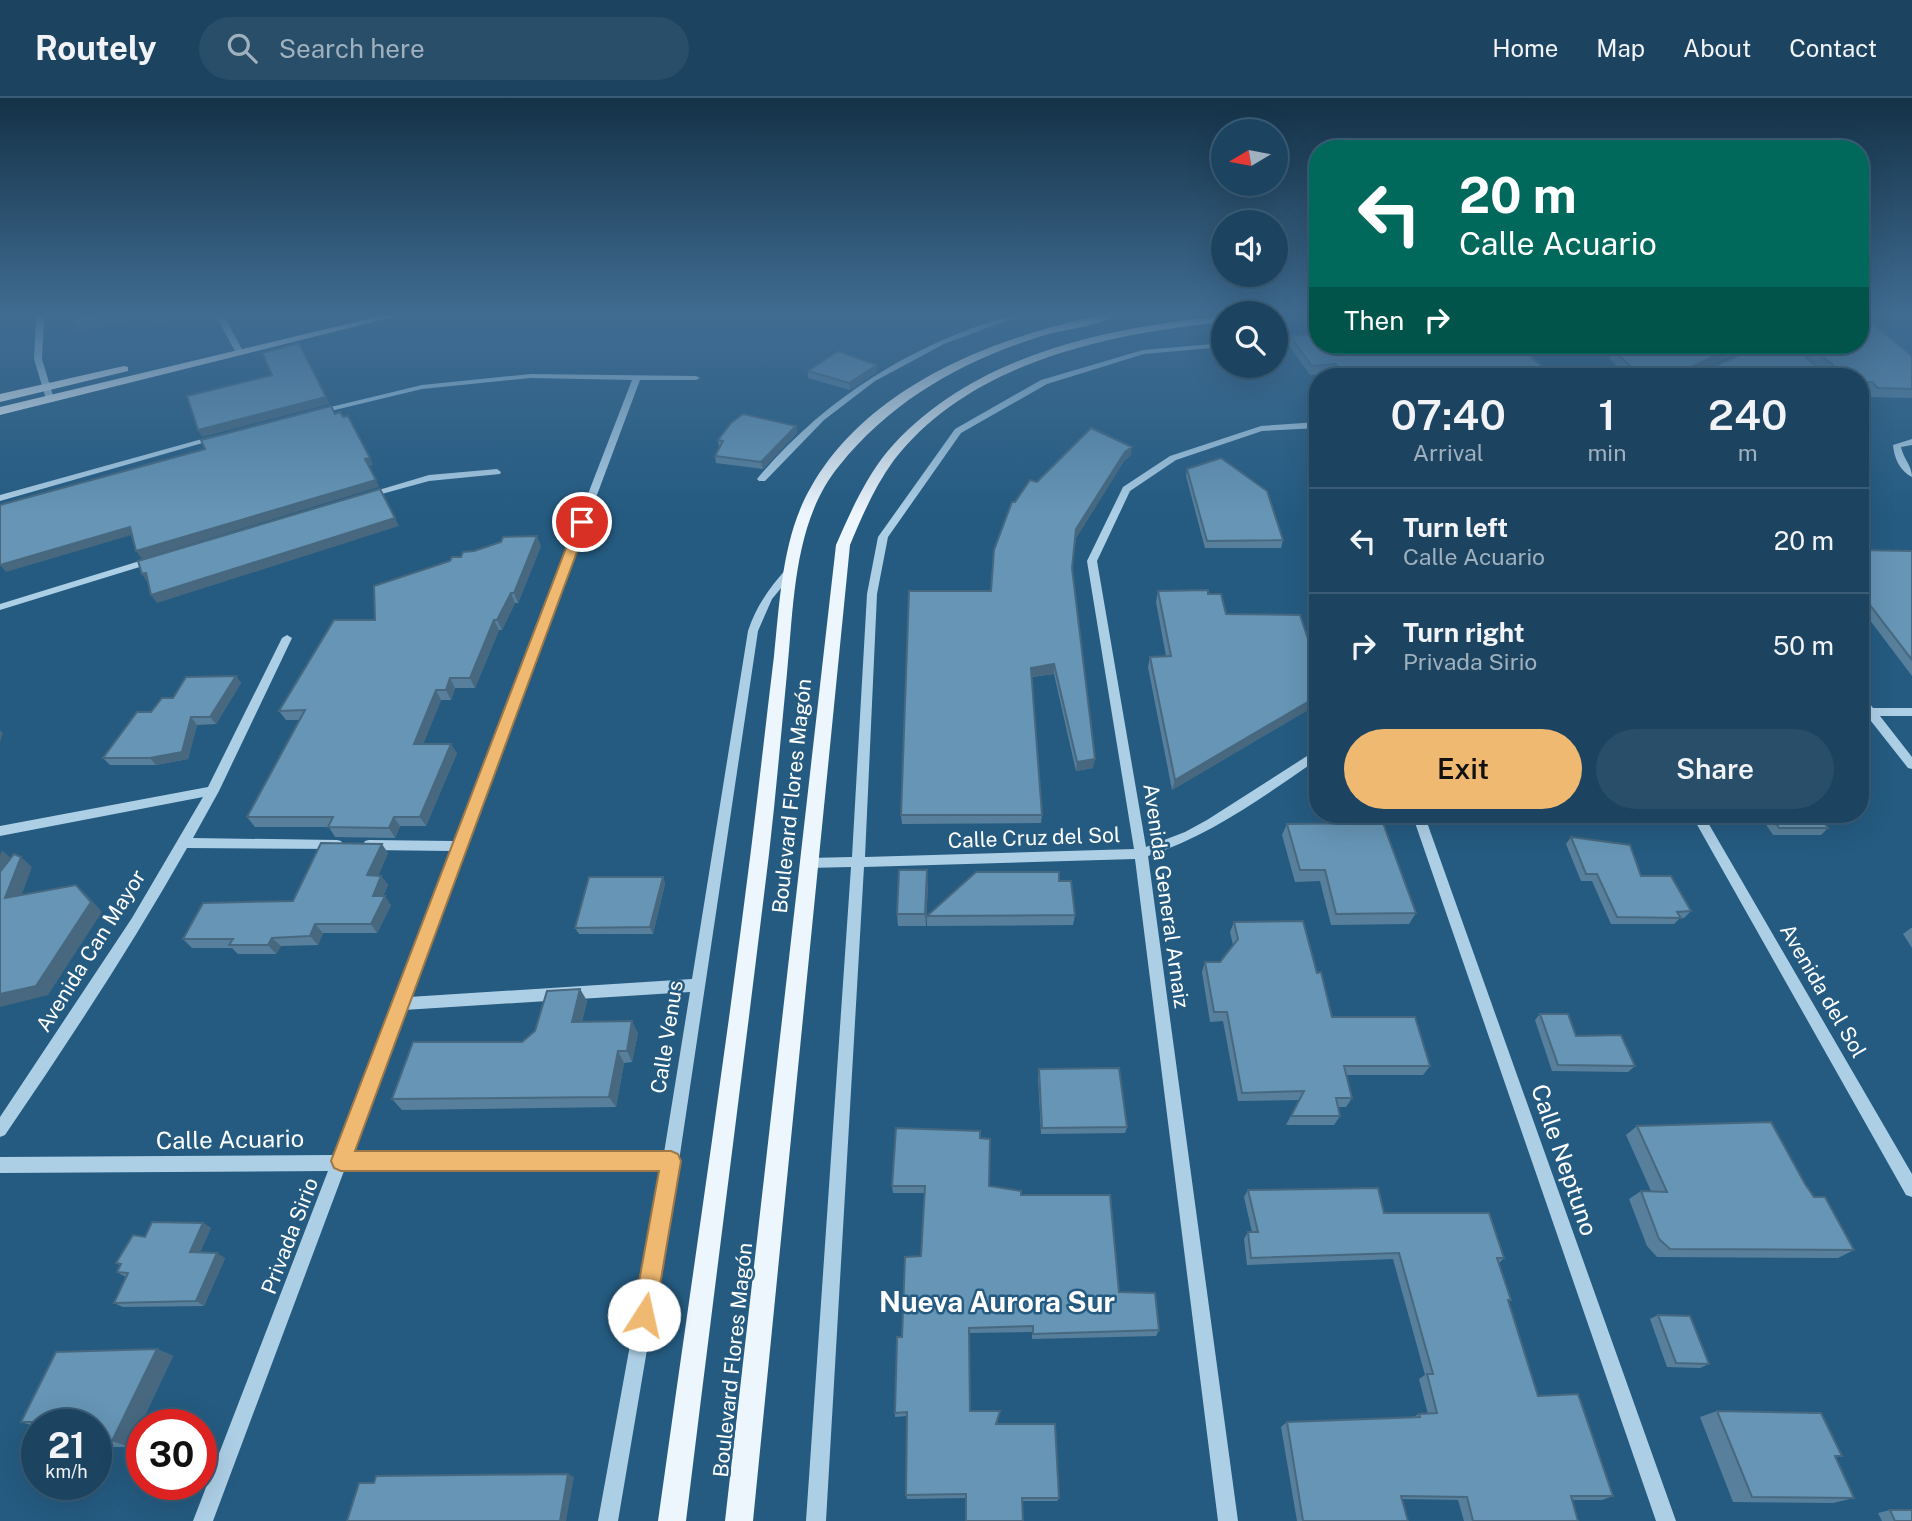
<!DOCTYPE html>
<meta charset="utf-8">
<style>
body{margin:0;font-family:"Public Sans",sans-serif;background:#294e6a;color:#f1f3f6;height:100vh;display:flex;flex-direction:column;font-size:26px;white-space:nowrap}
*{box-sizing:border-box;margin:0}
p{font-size:23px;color:#a0b0bd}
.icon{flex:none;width:38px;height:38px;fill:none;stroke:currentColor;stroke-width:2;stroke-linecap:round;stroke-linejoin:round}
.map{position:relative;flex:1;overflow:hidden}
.panel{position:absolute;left:1309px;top:270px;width:560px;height:455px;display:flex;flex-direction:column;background:#1c4461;border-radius:28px;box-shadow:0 7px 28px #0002,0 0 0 2px #3a5c76}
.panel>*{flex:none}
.top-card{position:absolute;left:1309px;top:42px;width:560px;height:214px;border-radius:28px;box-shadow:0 7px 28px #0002,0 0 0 2px #3a5c76;background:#00695c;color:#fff;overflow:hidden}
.needle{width:46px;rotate:260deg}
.tools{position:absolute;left:1211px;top:21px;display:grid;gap:14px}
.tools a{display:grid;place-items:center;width:77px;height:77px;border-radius:50%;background:#1c4461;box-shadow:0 7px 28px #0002,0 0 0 2px #3a5c76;font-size:35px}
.speed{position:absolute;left:21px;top:1311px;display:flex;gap:14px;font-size:35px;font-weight:700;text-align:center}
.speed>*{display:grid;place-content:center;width:91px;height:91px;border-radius:50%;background:#1c4461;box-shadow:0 7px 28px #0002,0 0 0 2px #3a5c76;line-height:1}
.speed small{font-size:18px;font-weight:400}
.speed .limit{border:10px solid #d22;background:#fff;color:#111}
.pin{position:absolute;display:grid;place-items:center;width:60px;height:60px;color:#fff;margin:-30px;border:4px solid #fff;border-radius:50%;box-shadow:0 2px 7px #0007}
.me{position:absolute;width:77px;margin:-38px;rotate:10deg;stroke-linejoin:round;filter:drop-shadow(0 0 5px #0008)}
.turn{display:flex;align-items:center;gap:24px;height:147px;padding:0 35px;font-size:32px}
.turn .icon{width:91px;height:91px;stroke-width:2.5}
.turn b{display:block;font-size:49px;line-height:60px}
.then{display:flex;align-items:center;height:66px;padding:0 35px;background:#0003;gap:14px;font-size:26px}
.eta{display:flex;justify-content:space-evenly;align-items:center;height:119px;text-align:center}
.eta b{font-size:42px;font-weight:600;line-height:49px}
.button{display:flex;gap:14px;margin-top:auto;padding:14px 35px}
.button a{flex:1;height:80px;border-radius:42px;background:#f0b971;color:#111;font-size:28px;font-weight:600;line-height:80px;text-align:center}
.button a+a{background:#294e6a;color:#f1f3f6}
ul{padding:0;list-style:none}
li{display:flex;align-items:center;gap:21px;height:105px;padding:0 35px;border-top:2px solid #3a5c76}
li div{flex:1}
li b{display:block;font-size:26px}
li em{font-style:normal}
header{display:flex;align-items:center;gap:42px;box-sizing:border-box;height:98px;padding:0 35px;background:#1c4461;border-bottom:2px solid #3a5c76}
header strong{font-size:33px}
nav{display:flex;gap:38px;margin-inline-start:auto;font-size:24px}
.search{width:490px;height:63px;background:#294e6a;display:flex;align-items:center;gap:18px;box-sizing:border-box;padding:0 24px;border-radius:38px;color:#a0b0bd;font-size:26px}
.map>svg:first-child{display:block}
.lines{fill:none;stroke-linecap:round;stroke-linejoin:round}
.minor{fill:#adcfe6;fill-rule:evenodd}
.major{fill:#eef6fd;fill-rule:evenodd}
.wall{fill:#58809c}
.shaded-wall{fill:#47687f}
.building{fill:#6695b5;stroke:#47687f;stroke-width:2}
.route{fill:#f0b971;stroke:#9c7849;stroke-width:2}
.labels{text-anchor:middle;stroke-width:5;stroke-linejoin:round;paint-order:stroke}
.street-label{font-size:21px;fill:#fff;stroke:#255b81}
.near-street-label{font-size:24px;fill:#fff;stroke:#255b81}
.near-neighbourhood-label{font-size:28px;font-weight:bold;fill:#fff;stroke:#255b81}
</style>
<header>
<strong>Routely</strong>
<div class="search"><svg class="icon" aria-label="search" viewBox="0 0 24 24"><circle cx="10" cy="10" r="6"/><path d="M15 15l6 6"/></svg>Search here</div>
<nav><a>Home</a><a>Map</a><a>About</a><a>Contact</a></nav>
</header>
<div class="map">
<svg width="1912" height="1423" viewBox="0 0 1912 1423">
<rect width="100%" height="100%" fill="#255b81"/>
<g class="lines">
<path class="minor" d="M38 218H46L44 221 42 261 54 301 50 303 46 301 34 261 36 221Z
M216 218H224L244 255 243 257 236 255Z
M1008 218H1019L944 246 875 283 824 322 765 383H759L757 381C824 301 909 248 1008 218Z
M1318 236V240L1276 244V240Z
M1223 245V249L1144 256 1047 286 961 335 888 439 877 496 865 759 1134 751 1087 463 1123 389 1170 358 1261 328 1318 324V330L1262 333 1176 362 1130 393 1097 463 1146 749 1185 734 1207 722 1318 651V661C1263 699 1211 737 1148 758L1238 1423H1218L1135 761 864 769 826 1423H806L851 769 808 770 803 769 802 765 803 761 808 760 852 759 867 496 878 439 955 331 1041 282 1143 252Z
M531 276 696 278 700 280 696 282H640L409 899 692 881 748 533C756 508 770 489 787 470H795L796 472 772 501 758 533 679 1063 618 1423H598L662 1071 344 1073 213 1423H193L328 1073 0 1075V1059L334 1057 451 753 369 752 365 751 363 747 365 743 369 742 454 743 632 282 531 280 422 291 318 316 314 313 422 287ZM690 894 664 1055 349 1057 404 912Z
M213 338 220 340 0 403V397Z
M1912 341V347L1901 349C1903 360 1912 368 1912 379 1900 373 1894 360 1893 347Z
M497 371 501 374 500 376 429 383 367 400 362 397 429 377Z
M156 458 159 459V463L0 512V506Z
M287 537 292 540 219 693 193 740 337 742 341 743 343 747 341 751 187 750C131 849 69 943 5 1037L0 1039V1019L132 820 203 699 0 738V728L208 689 282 540Z
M1860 597 1864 598 1873 610H1912V618H1880L1912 659V671L1908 670 1867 618 1863 617 1860 609Z
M1412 716H1424L1676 1423H1656Z
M1691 716H1703L1912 1076V1099L1906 1097Z"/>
<path class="major" d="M380 218H397L0 317V309Z
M1096 218H1115C1095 229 1065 231 1042 238 962 263 892 302 839 368 793 424 794 507 787 575 781 636 776 696 769 756 742 979 713 1201 686 1423H658C689 1199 723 976 751 752 759 688 766 623 774 558 780 502 782 439 811 389 868 289 990 241 1096 218Z
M1223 218V224C1107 236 970 264 894 362 875 388 862 418 850 447L753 1423H725L836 447C850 415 865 381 887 354 969 258 1103 230 1223 218Z
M124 268 128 269V273L0 304V296Z"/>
</g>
<path class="wall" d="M1290 238 1554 278H1336L1333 275 1310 277 1288 246Z
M1597 247H1754L1701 272H1706L1762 247H1860L1912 258V300L1871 299 1866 293H1860V278H1627L1609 260 1611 256Z
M877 267V274L850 292 808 280V273Z
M796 328 797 335 763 371 716 365 715 358 719 349 718 342Z
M1131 357 1124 363 1076 440 1072 470 1093 670 1076 673 1054 576 1032 579 1042 717 1041 725 902 726 901 717 991 493 1015 404 1037 384Z
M1187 371 1283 442 1281 450H1205L1186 378Z
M541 448 518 505H515L502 532H499L475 590H455L451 602H441L423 646 457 655 426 728H400L395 740 335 739 329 729H255L247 719 300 622H286L279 613 375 522 461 459Z
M1860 452 1912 453V578L1860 509Z
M1158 493 1208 496 1226 516 1309 544H1318V606L1172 692 1148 569 1150 559 1166 558 1156 504Z
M236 578 241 585 216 626 197 627 188 661 156 667H110L103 660 151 614 173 600Z
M1759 716H1818L1828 730 1821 737H1773Z
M1287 726 1416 815 1409 826 1331 827 1320 783 1295 784 1282 737Z
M1571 739 1641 778 1691 813 1684 820H1680L1674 826H1611L1592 783H1581L1566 746Z
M388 755 378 778H381L388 787 383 798 391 807 377 835H323L318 847 281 848 276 856H238L232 850H192L183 841 293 803Z
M663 779 665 786 653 836H579L575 830Z
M1059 783 1075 817 1073 827 927 828V818Z
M928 785 926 828H898L897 816Z
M1234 824 1317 875 1332 919 1430 968 1423 977H1346L1352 1000 1346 1009H1338L1340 1018 1334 1027H1286L1299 1002 1238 1003 1223 923 1210 924 1202 874 1205 864H1220L1233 847 1230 834Z
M1911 830H1912V850L1903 836Z
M580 891 587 903 582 924 638 935 632 964 624 965 616 1009 402 1012 392 1001 522 944Z
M1540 916 1576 938 1635 968 1628 974 1552 973 1535 922Z
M1039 971 1127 1029 1125 1035 1041 1036 1038 978Z
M1637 1028 1805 1086 1814 1099 1854 1152 1838 1160 1657 1159 1647 1148 1629 1101 1641 1093H1651L1626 1037Z
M980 1040 989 1088 1021 1097 1159 1232 1156 1238 1032 1241V1234L969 1235 970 1313H1000L997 1326 1059 1400 1057 1403H1022L966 1400 907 1401 906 1397 907 1318 895 1319V1315L902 1239 921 1158 925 1095H893L892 1088Z
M1248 1092 1384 1115 1504 1160 1499 1165 1511 1202 1508 1204 1538 1298 1613 1398 1602 1402H1572L1578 1423H1464L1458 1402 1402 1401 1408 1423H1297L1281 1329 1287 1324 1413 1319 1419 1316H1428L1419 1281 1425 1277 1393 1161 1247 1167 1244 1141 1248 1134H1252L1244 1099Z
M203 1125 211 1130 200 1154 225 1160 204 1208 123 1209 114 1205 126 1179 117 1174 120 1167 116 1165 145 1139Z
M1658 1217 1709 1266 1700 1270 1667 1269 1650 1221Z
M157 1251 173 1258 130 1349H96V1326H37V1329L21 1324Z
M1717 1313 1842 1358 1835 1359 1854 1400 1833 1405 1733 1404 1700 1319Z
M1890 1412 1912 1423H1882L1878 1415Z"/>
<path class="shaded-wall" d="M0 218H7L0 234Z
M118 218H141L142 221 77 233 73 226Z
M163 218H181L182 221 148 229 144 222Z
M1740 247H1754L1688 277 1693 268Z
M877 267V274L850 292 849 285Z
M326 299 330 306 202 339 198 332Z
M796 328 797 335 763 371 761 364Z
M1132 349 1131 357 1124 363 1076 440V431L1125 354Z
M370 360 373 367 369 368 365 361Z
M376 382 379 389 142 461 136 453Z
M395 420 399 428 157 505 151 497Z
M130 429 135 436 6 474 0 467Z
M537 438 541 448 518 505 514 495Z
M146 475 152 483 147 484 142 476Z
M511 495 515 505 502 532 497 522Z
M494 522 499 532 475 590 470 580Z
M1054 566V576L1030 579 1031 570Z
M236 578 241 585 216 626 210 619Z
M450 580 455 590 451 602 446 592Z
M436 592 441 602 419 656 414 646Z
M1318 598V606L1172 692 1175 682Z
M191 619 197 627 188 661 156 667 150 660Z
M0 632 3 635 0 644Z
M451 646 457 655 426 728 420 719Z
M1095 661 1093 670 1076 673 1077 664Z
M394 719 400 728 395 740 389 730Z
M382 746 388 755 374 787 367 777Z
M2 752 13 762 0 794V757Z
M21 759 32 769 17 810 5 800Z
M927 772 928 785 926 828 925 816Z
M381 778 388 787 379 808 373 798Z
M663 779 665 786 653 836 650 829Z
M76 787 87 797 102 814 48 897 0 909V896Z
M385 798 391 807 377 835 371 826Z
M315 826 323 835 318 847 310 838Z
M272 840 281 848 276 856 268 847Z
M580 891 587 903 579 936 572 924Z
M632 923 638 935 632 964 627 953Z
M618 953 624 965 616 1009 609 999Z
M203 1125 211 1130 198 1158 190 1154Z
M217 1155 225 1160 204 1208 196 1203Z
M157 1251 173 1258 130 1349 112 1343Z
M568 1376 574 1379 566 1423H560Z"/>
<path class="building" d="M76 218H118L73 226Z
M141 218H163L144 222Z
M1860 218H1863L1912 258V291L1878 290 1872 284H1860V278H1641L1613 252 1621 250 1615 247H1740L1693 268 1696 272H1706L1762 247H1792L1820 271H1833V267L1807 247H1860Z
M1318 236V247H1517L1554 278H1347L1335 266 1312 268 1290 238Z
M299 245 326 299 198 332 187 298 272 277 262 255Z
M838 253 877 267 849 285 808 273Z
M331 308 335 316 340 314 343 319 348 318 370 360 365 361 376 382 136 453 130 429 0 467V407L205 351 201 342Z
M743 316 796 328 761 364 715 358 723 343 718 342 731 325Z
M1091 330 1132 349 1125 354 1076 431 1072 470 1095 661 1077 664 1054 566 1031 570 1042 717H901L909 493H991L994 452 1012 404H1015L1030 382 1037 384Z
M1221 360 1267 393 1283 442 1207 443 1187 371Z
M380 391 395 420 151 497 146 475 142 476 138 463Z
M537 438 514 495H511L497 522H494L470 580H450L446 592H436L414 646H451L420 719H394L389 730 328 729 333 719H247L305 612 279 613 334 522H375L374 488 450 463 452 459H461L463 454 474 453 501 444 503 439Z
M1860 452 1912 453V562L1860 494Z
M1208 492V496H1221L1226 516 1300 517 1309 544H1318V598L1175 682 1150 559 1171 558 1158 493Z
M236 578 210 619H191L182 654 150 660H103L137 614H151L162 600H173L186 579Z
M1770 716H1818L1828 730H1779Z
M1383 725 1416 815 1336 816 1325 772H1300L1287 726Z
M1571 739 1630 747 1641 778H1671L1691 813 1677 814 1681 820 1617 819 1597 776H1586Z
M321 745 382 746 367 777 381 778 373 798H385L371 826H315L310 838 272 840 268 847H229L233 841H183L203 805 293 803Z
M14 756 21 759 5 800 76 787 91 804 36 888 0 896V774Z
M899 772H927L925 816H897Z
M976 774H1059V783H1071L1075 817 927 818Z
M589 779H663L650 829 575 830Z
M1303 823 1317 875 1321 874 1332 919H1415L1430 968H1344L1352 1000H1336L1340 1018H1291L1304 993 1242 995 1227 914H1214L1205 864H1220L1238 841 1234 824Z
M580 891 572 924 632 923 627 953H618L609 999 392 1001 413 944H522L535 933 547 893Z
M1540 916H1568L1576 938 1621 937 1635 968 1558 967Z
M1119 970 1127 1029 1042 1030 1039 971Z
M1771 1024 1805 1086 1814 1099H1825L1854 1152 1670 1151 1659 1141 1641 1093 1667 1094 1637 1028Z
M896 1030 980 1033V1040L990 1041 989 1088 1021 1093V1097H1110L1119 1194 1155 1195 1159 1232 1033 1236V1228L969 1230 970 1313H1000L996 1326H1055L1059 1400H1022L1023 1423H966V1396L906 1397 907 1314 895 1315 897 1239H902L905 1159 921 1158 925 1088H892Z
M1378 1090 1384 1115H1489L1504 1160H1497L1511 1202H1508L1538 1298 1578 1296 1613 1398H1571L1578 1423H1473L1467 1399 1401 1398 1408 1423H1303L1287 1324 1420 1319 1419 1316 1437 1315 1427 1276H1433L1399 1155 1251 1160 1248 1134H1258L1248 1092Z
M152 1124 203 1125 190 1154 217 1155 196 1203 114 1205 128 1175 117 1174 121 1166 116 1165 133 1137 145 1139Z
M1658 1217 1690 1218 1709 1266 1676 1265Z
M157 1251 112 1343H96V1326H86L87 1324H21L56 1254Z
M1717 1313 1821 1315 1842 1358H1835L1854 1400 1752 1399Z
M568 1376 560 1423H347L359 1385H374L376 1378Z
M1890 1412H1912V1423H1895Z"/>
<linearGradient id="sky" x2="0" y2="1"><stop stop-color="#143247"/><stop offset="0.52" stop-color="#406c92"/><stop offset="1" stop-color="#406c92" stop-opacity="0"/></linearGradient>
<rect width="1912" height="417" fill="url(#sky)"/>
<path class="route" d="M582 421 588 424 355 1053H671L678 1056 681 1063 655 1217 652 1225 644 1228 636 1225 633 1217 659 1073H341L334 1070 331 1063 576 424Z"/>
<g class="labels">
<g class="street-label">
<text transform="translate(792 698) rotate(-84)" y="7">Boulevard Flores Magón</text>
<text transform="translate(1034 740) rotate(-2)" y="7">Calle Cruz del Sol</text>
<text transform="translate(1166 798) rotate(82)" y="7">Avenida General Arnaiz</text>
<text transform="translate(91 853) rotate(-58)" y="7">Avenida Can Mayor</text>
<text transform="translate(1823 893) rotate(60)" y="7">Avenida del Sol</text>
<text transform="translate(667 939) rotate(-81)" y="7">Calle Venus</text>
<text transform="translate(290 1138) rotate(-69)" y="7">Privada Sirio</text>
<text transform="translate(733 1262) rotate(-84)" y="7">Boulevard Flores Magón</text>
</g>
<g class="near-street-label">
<text transform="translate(230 1042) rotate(-1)" y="8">Calle Acuario</text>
<text transform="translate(1564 1062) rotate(71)" y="8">Calle Neptuno</text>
</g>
<g class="near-neighbourhood-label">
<text x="997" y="1214">Nueva Aurora Sur</text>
</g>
</g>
</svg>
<div class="tools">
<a><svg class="needle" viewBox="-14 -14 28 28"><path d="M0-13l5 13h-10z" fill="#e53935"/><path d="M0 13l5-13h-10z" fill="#a0b0bd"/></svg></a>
<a><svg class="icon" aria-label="sound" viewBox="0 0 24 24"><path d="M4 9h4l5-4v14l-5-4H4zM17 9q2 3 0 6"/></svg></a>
<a><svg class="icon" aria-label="search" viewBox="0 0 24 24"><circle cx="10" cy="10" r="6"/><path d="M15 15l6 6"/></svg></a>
</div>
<div class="speed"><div>21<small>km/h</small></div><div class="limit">30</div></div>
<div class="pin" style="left:582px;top:424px;background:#d93025"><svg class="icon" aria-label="arrive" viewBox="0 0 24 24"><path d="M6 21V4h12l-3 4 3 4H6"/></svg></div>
<svg class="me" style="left:644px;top:1217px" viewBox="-20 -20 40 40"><circle r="19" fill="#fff"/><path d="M0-13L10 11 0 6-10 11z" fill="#f0b971"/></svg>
<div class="top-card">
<div class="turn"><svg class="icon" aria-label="left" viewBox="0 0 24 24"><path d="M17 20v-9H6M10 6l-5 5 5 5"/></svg><div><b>20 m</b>Calle Acuario</div></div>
<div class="then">Then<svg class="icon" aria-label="right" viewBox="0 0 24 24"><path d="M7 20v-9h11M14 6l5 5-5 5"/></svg></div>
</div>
<section class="panel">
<div class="eta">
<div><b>07:40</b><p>Arrival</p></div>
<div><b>1</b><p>min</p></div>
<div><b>240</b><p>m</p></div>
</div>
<ul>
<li><svg class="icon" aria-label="left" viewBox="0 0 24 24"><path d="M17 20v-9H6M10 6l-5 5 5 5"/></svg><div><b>Turn left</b><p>Calle Acuario</p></div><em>20 m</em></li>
<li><svg class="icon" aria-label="right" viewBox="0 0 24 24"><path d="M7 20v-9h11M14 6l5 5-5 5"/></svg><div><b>Turn right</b><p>Privada Sirio</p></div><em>50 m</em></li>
</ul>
<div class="button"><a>Exit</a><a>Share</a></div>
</section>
</div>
